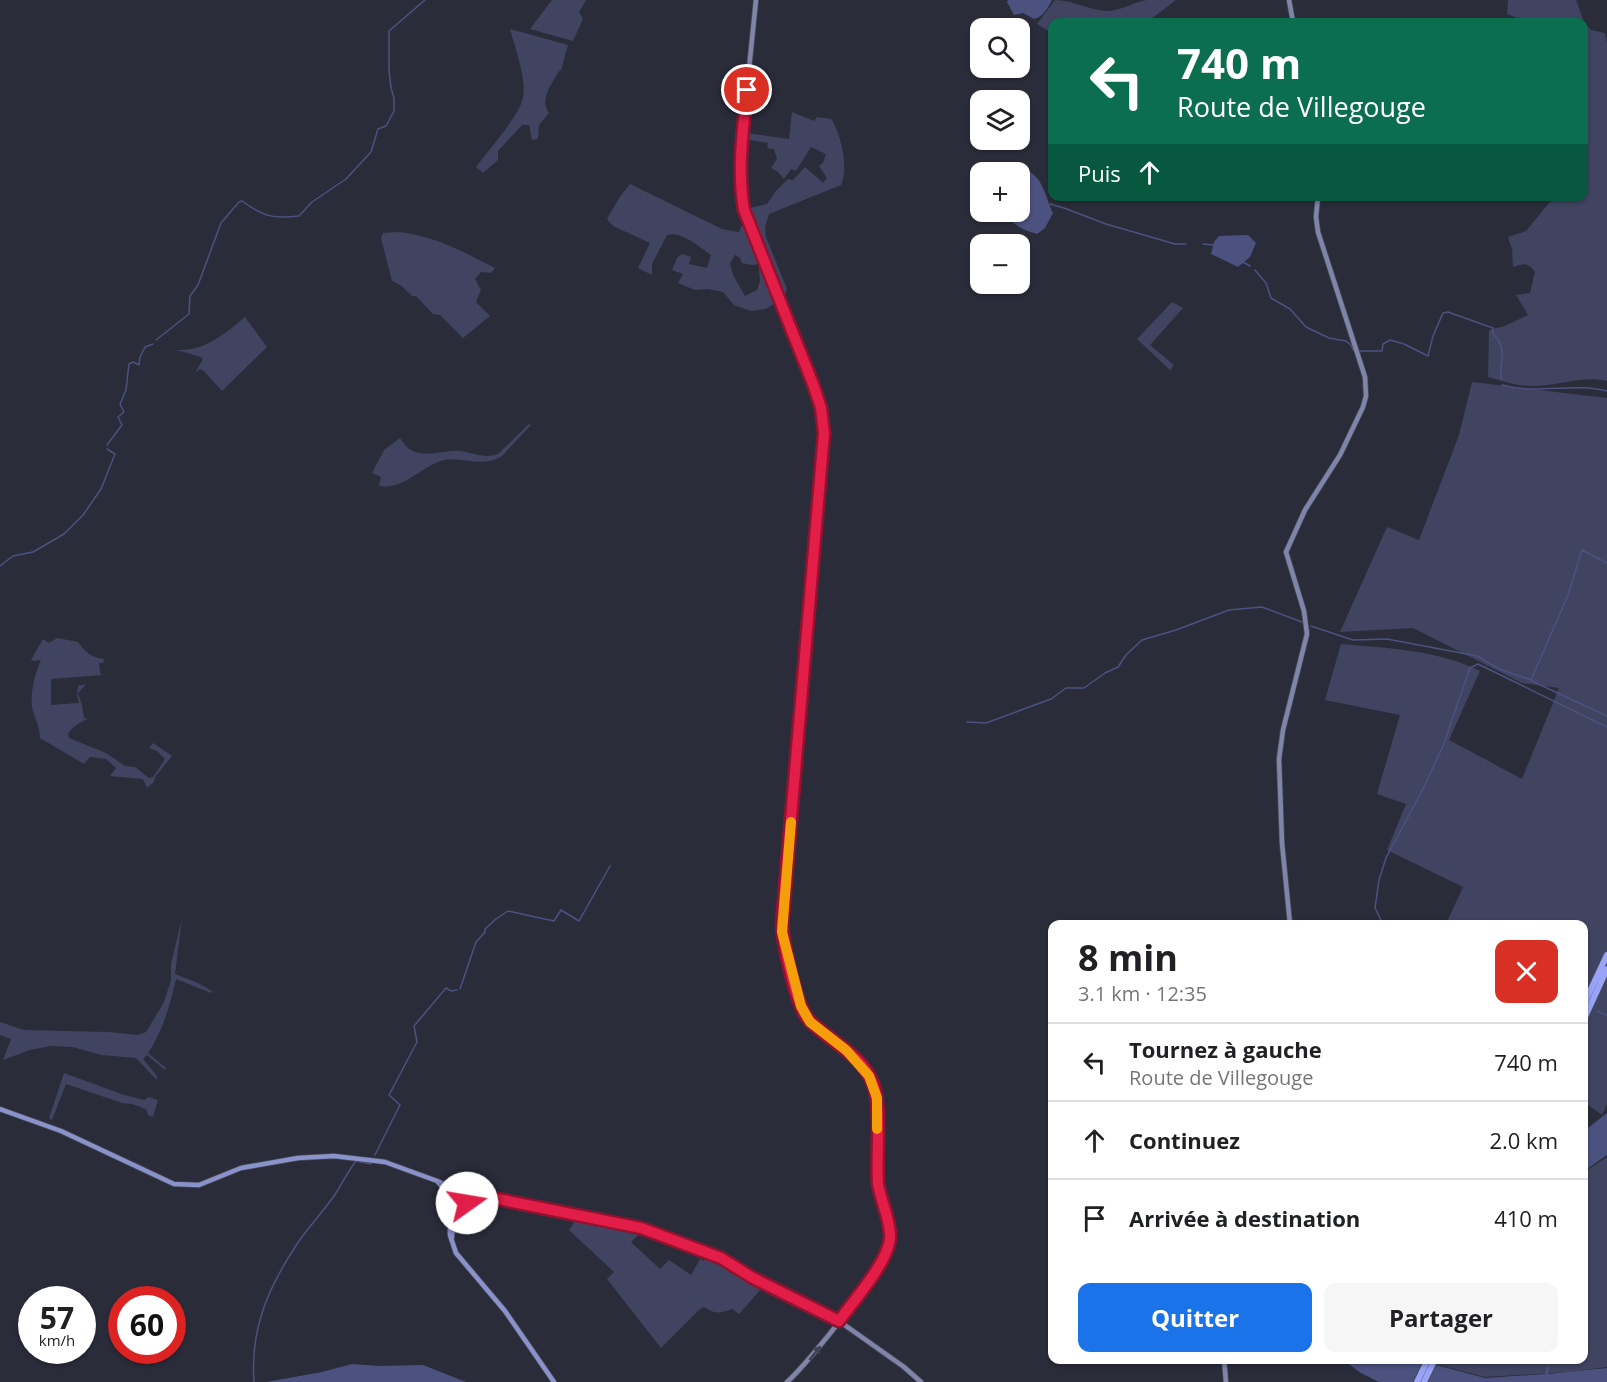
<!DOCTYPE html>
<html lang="fr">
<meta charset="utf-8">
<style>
body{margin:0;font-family:"Open Sans",sans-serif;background:#f6f6f6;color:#202124;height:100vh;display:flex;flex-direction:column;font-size:22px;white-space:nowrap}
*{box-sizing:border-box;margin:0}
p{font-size:20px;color:#757577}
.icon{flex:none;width:33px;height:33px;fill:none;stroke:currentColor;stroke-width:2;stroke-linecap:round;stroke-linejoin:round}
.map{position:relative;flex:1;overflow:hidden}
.drawer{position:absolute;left:1048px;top:920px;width:540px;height:444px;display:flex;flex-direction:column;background:#fff;border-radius:12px;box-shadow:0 2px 4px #0004}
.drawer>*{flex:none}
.guide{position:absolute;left:1048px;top:18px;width:540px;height:183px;border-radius:12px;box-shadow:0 2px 4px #0004;background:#0b6e4f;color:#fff;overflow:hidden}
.tools{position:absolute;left:970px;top:18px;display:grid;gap:12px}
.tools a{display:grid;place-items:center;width:60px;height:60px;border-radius:12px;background:#fff;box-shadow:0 2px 4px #0004;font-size:30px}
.speed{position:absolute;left:18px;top:1286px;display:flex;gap:12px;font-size:30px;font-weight:700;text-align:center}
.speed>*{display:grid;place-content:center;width:78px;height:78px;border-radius:50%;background:#fff;box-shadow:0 2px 4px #0004;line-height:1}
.speed small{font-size:15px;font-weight:400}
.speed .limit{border:9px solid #d22;background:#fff;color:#111}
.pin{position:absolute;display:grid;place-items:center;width:51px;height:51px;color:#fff;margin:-26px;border:3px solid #fff;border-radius:50%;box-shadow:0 2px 6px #0007}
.me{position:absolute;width:66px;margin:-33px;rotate:77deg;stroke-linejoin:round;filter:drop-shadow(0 0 4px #0008)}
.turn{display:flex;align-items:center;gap:21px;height:126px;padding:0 30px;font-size:27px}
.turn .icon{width:78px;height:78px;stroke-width:2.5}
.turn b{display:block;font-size:42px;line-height:51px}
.then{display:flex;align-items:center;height:57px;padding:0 30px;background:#0003;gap:12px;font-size:22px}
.round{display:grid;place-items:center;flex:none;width:63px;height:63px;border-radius:12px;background:#f6f6f6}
.overview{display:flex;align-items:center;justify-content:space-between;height:102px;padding:0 30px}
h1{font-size:36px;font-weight:700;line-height:45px}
.action{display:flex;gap:12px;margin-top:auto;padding:12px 30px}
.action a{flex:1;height:69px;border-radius:12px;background:#1a73e8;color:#fff;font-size:24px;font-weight:700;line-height:69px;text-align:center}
.action a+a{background:#f6f6f6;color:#202124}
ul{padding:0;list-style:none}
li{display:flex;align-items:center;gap:18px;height:78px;padding:0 30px;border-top:2px solid #e0e0e0}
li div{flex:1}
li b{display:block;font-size:22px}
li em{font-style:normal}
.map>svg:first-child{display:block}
.green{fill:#404461}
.water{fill:#4c5280}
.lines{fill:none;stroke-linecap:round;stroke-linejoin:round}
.stream{stroke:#4c5280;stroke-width:1.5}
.secondary-casing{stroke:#484955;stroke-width:6}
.primary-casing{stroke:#484955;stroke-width:6}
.highway-casing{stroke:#484955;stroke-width:8}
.secondary{stroke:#7f84a9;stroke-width:4.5}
.primary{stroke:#8a92cb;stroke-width:4.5}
.highway{stroke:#99a4f8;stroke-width:6}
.oneway{fill:#3f4154}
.route-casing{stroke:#92132f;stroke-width:15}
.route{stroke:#e11d48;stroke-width:10}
.slow{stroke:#f59e0b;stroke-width:10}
</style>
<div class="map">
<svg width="1607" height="1382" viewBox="0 0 1607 1382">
<rect width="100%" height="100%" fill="#2a2c3a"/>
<path class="green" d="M552 0H586L579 12 583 19 573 41 530 29Z
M1055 0C1073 0 1088 10 1106 11 1122 11 1133 2 1147 0 1156 0 1167 0 1176 0L1147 22 1115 18 1092 22H1053V34L1037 24Z
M1508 0H1576L1584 22H1527L1507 14Z
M1584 23 1591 30 1605 33 1607 43V381C1581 375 1556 387 1531 386 1517 386 1502 381 1488 377L1489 330 1505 326 1528 315 1516 295 1530 293 1535 272C1528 262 1524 263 1513 267L1512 249 1508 237 1526 231 1554 197 1584 196V144L1587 139 1584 123Z
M510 29 568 45 561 70 559 71C552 84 539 99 549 113L539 125 538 139 532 140 529 125H522L498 151V160L483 173 476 167C488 151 519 116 523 98 527 80 515 48 510 29Z
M792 112 814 121 817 117 831 119C841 133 849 169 841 185L769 214 765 227 766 237 787 289 785 294 780 291 751 222 749 208 767 204 776 191 788 179 793 180 805 167 823 183 827 178 819 166 823 163 826 154 811 147 796 171 791 169 784 179 778 172 771 168 777 159 774 149 767 148 768 143 750 140 747 155 744 154 746 133 789 139Z
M630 184 722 229 739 232 742 225 749 226 750 234 763 263 752 265 742 263 740 258 735 255 730 263 733 275 745 296 757 290 760 281 759 269 764 267 778 301 766 309 751 311 734 305 723 292 708 289 695 290 678 283 683 274 672 270 677 258 682 254 691 257 689 264 707 268 711 255C699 247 682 231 667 235L652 264V275L638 268 650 243 613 226 607 219 619 198Z
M399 232C435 236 464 252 495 268L491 273 481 272 475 279 481 290 476 302 490 316 463 338 440 315 433 314 416 296H412L402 286 392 281 381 238 383 233Z
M1172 302 1183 308 1150 345 1174 365 1170 370 1137 339Z
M245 317 267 347 222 391 204 371 200 369 195 373 203 359 201 357 177 350C205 351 225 334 245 317Z
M1472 382 1607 398V1104L1602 1115 1584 1102V924H1446L1463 887 1387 850 1406 804 1377 794 1400 715 1325 700 1341 644C1387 648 1438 650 1480 671L1449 740 1522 779 1559 688 1522 683 1413 628 1340 632 1387 527 1419 540 1459 435Z
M529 424 531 425 502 456C479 470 459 453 438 462 422 468 396 493 379 485L381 477 372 473 384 450 400 438C404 443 407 449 413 451 427 458 445 449 461 451 473 453 485 459 498 454Z
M57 638 78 642C86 653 91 657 104 659L103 663H99L100 673 102 675 51 679V705L79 703 77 694 78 686 86 684 78 693 82 705 84 718 88 719C80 722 72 727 68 734L69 738 106 753 125 766 135 767 149 778 153 777 165 759 157 751 149 748 153 743 172 756 155 777 154 782 147 788 143 779 110 776 116 768 106 759 90 757 84 764 40 738C40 728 36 721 33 711 29 697 35 672 41 660L34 661 31 660 43 639 49 643Z
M182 918 175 974 198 983 212 991 211 993 176 979C170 1005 163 1031 148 1053L166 1068 165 1070 147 1055 143 1059 157 1076V1080L136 1058 101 1055 73 1047 51 1046 30 1050 3 1060 11 1039 0 1035V1022L24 1030 108 1032 138 1035 146 1032 163 1004 171 981V964Z
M64 1073 124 1095 144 1100 149 1097 158 1100 153 1117 148 1115 146 1109 132 1104 122 1103 66 1084 52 1120 49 1118Z
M1607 1157V1367L1570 1372 1485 1377 1416 1359H1584V1172Z
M577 1218 625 1227 641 1232 631 1242 660 1269 669 1260 691 1275 700 1259 704 1261 706 1256 719 1261 762 1288 739 1314 732 1309C720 1314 715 1314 704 1307L699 1310 661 1348 607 1279 614 1272 569 1230Z"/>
<path class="water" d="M1008 0H1052C1048 8 1043 17 1034 19L1023 13 1014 15 1007 2Z
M1018 170C1042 168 1045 197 1053 213L1045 228 1037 234C1024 230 1011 225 1006 212H1020V172H1017Z
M1248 235 1256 243 1250 257 1238 267 1211 254 1214 242 1219 236Z
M1607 1113V1155L1584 1171V1131Z
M1342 1359H1414L1485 1378 1545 1374 1550 1359 1548 1374 1607 1368V1382H1379L1361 1373Z
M352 1364 379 1366 423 1365 466 1382H266L322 1372Z"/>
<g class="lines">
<path class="stream" d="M1050 204 1064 208 1106 224 1175 244H1186
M1203 244 1213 245
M1243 262 1250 266
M1255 270 1266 283 1271 298 1290 309 1306 327 1329 338 1346 341 1351 345 1353 350
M156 340 189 314 190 296 198 285 221 223 239 202 242 201C264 217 273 219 299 216L312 202 346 179 371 152 378 129 386 126 394 111V98L391 88 389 70V31L425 0
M1360 351H1382L1383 344 1390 340 1404 344 1428 356 1433 336 1443 313 1448 312 1493 328V334C1509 350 1499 359 1501 379
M1502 385C1537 395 1572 382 1607 391
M107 445 122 425 118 417 124 412 120 404 126 390 129 364 133 362 139 365 140 357 145 347 153 344
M0 566 13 556 33 552 64 534 83 515 101 489 115 454 107 449
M1311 626 1353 640 1387 639 1477 656 1499 669 1531 680 1568 595 1582 550 1607 563
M1532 681 1607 716
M967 722 986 723 1051 699 1066 688H1084L1105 673 1118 667 1126 655 1142 640 1176 630 1229 610 1262 607 1302 622
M1383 924 1375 908 1379 880 1386 858 1423 789 1443 746 1470 668 1478 664 1607 727
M460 989 476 942 485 932V929L496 919 508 911 554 921 561 910 579 921 610 866
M1597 1011 1607 1015
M375 1155 400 1105 389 1095 417 1042 414 1026 446 988 451 991 457 990
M254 1382C250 1329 268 1288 297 1244 309 1226 324 1211 336 1193 343 1182 348 1171 356 1161L371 1164"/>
<defs>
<path id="secondary" d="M756 0 740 157V187L744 210 756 244 813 384 821 408 824 433 782 932 801 1006C813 1036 853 1048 870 1077 882 1099 877 1137 877 1162 877 1174 878 1187 881 1199 884 1212 891 1225 891 1239 890 1262 808 1364 787 1382
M1289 0 1293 22
M1290 924 1282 843 1279 759 1283 730 1307 634 1304 611 1286 552 1305 510 1340 455 1363 407 1366 396 1365 377 1318 232 1316 217 1318 196
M465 1197 473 1195 496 1199 622 1223 710 1253 753 1278 839 1321 904 1367 921 1382
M466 1207 474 1201 485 1198
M1224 1359 1226 1382"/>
<path id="primary" d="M0 1109 61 1131 174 1184 199 1185 241 1168 298 1158 334 1156 385 1162 440 1182 455 1193
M438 1182 443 1188 448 1197 447 1205 450 1211 458 1213 465 1209 467 1203 463 1195 455 1193 448 1197
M450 1211V1235L456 1253 505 1311 554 1382
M452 1237 453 1226 458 1213"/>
<path id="highway" d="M1584 1004 1607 955
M1584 1019 1607 969
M1417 1382 1428 1359
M1424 1382 1435 1359"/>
</defs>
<use href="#secondary" class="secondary-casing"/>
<use href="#primary" class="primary-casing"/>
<use href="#highway" class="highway-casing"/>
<use href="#secondary" class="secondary"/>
<use href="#primary" class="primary"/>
<use href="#highway" class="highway"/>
</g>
<defs><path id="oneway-solid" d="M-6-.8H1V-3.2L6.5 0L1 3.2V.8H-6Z" transform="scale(1.5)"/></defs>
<use class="oneway" href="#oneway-solid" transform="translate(815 1353) rotate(-51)"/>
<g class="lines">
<defs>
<path id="route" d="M467 1203 466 1207 474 1201 488 1197 641 1228 721 1258 753 1278 839 1321C854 1300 892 1258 890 1234 889 1217 881 1201 878 1184 876 1157 882 1106 873 1084 862 1054 830 1042 809 1020 796 1007 783 943 782 924L824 433 821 408 813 384 744 210C737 169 743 130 747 90"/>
</defs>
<use href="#route" class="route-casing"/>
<use href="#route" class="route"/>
<path class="slow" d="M791 822 782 932 801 1006 810 1022 846 1050 869 1076 877 1098V1129"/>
</g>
</svg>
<div class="tools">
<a><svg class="icon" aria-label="search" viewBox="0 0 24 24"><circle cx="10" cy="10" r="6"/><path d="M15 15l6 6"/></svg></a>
<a><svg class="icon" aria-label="layers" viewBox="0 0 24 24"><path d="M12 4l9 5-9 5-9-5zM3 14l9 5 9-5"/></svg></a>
<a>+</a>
<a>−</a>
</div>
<div class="speed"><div>57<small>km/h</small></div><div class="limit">60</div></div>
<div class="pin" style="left:747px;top:90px;background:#d93025"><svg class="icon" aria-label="arrive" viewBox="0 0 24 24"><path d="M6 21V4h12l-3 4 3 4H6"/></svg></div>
<svg class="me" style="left:467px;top:1203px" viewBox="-20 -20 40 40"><circle r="19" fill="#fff"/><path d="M0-13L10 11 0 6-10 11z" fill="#e11d48"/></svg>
<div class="guide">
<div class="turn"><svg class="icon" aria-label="left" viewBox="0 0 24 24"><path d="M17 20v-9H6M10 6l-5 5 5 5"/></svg><div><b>740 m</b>Route de Villegouge</div></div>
<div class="then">Puis<svg class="icon" aria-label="ahead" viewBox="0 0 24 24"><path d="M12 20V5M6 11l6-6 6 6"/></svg></div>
</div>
<section class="drawer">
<div class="overview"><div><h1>8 min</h1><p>3.1 km · 12:35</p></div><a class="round" style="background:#d93025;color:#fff"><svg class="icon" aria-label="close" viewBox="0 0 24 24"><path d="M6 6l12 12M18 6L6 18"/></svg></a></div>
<ul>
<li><svg class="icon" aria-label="left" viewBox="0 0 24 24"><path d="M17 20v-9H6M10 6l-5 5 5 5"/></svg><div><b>Tournez à gauche</b><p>Route de Villegouge</p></div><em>740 m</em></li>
<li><svg class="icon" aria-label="ahead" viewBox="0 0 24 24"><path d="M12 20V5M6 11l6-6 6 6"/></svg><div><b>Continuez</b></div><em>2.0 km</em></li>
<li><svg class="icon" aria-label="arrive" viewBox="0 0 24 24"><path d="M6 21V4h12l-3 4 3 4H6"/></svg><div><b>Arrivée à destination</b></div><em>410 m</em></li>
</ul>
<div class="action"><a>Quitter</a><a>Partager</a></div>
</section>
</div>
